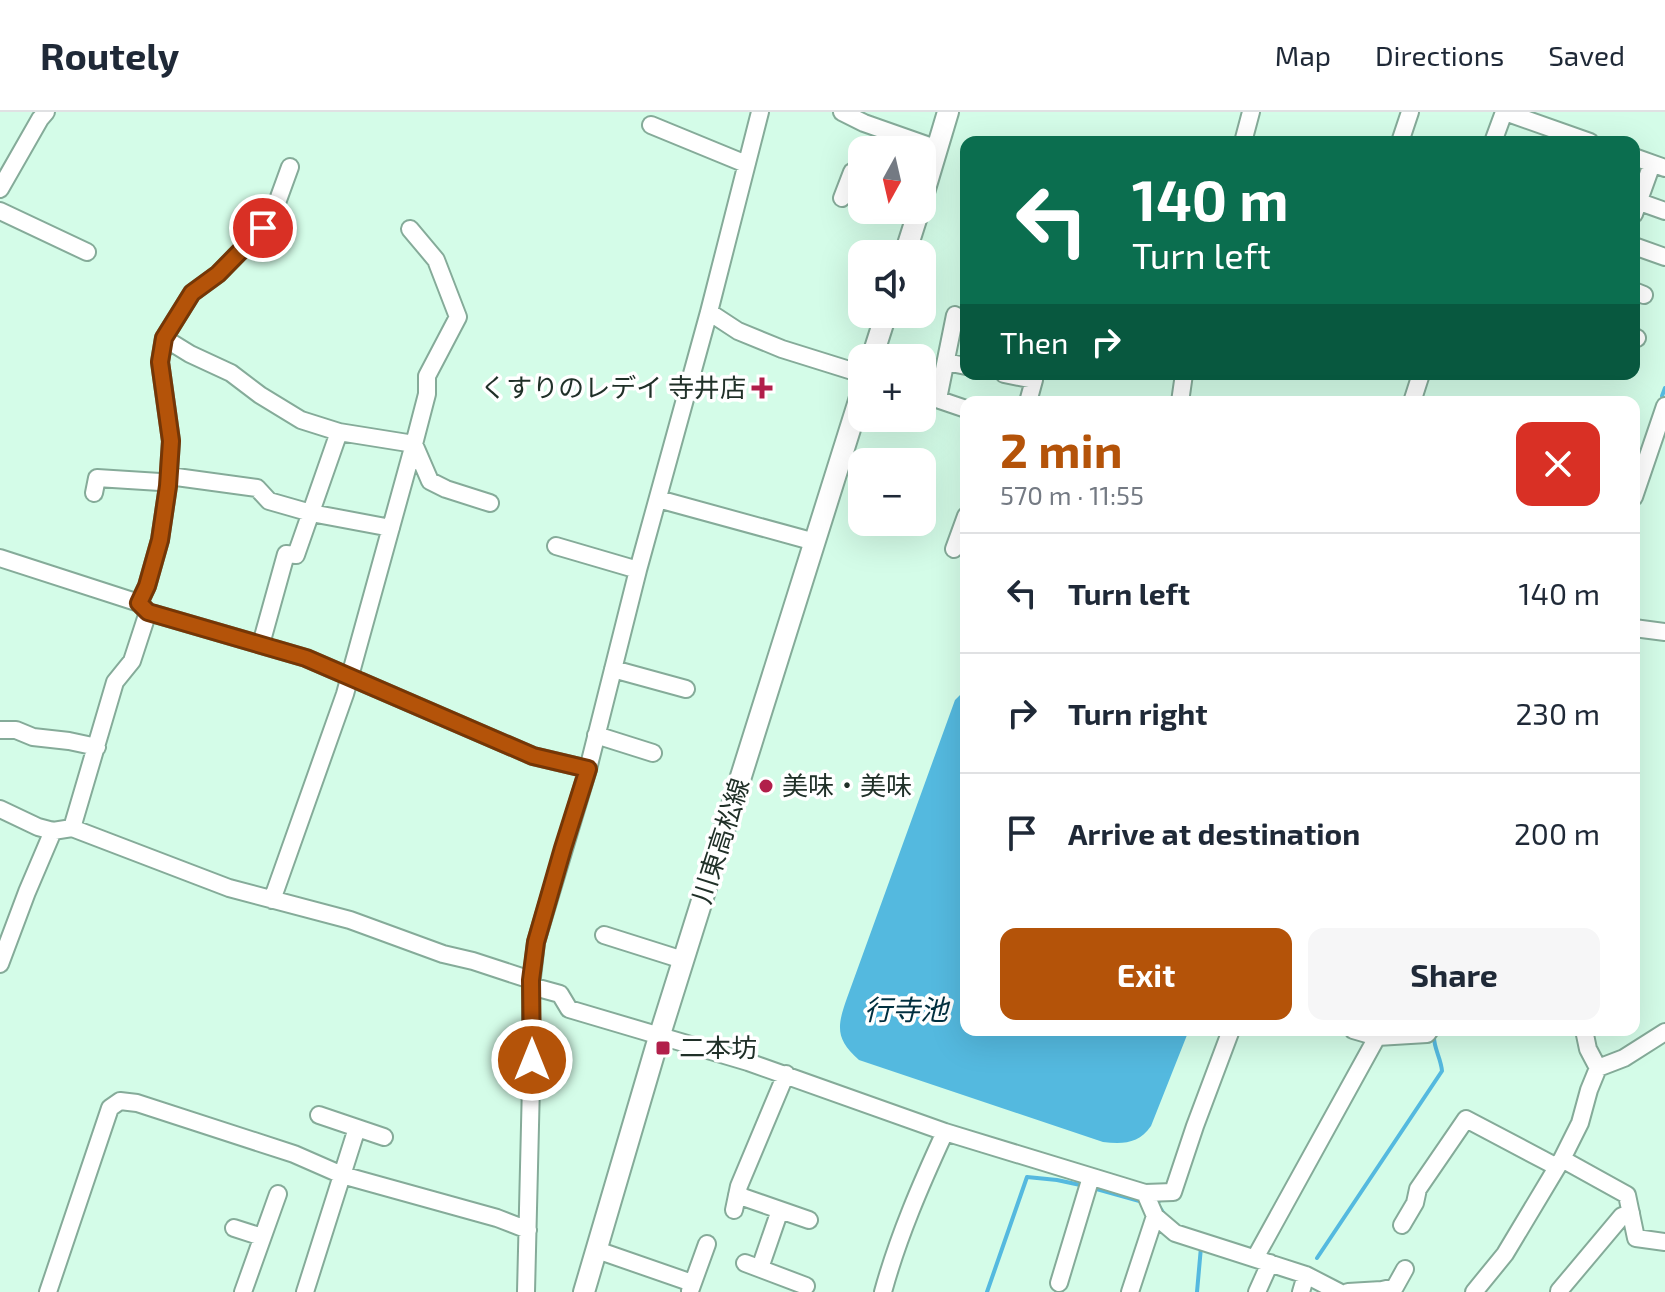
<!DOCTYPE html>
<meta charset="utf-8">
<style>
body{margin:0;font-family:"Exo 2","Noto Sans JP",sans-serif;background:#f6f6f7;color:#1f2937;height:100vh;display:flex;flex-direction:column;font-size:30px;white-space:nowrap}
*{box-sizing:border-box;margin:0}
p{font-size:26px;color:#747a83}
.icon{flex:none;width:44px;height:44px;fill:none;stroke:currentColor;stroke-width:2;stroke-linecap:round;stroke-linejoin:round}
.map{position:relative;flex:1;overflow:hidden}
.side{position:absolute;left:960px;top:284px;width:680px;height:640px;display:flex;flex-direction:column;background:#fff;border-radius:16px;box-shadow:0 8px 32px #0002}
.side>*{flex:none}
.hud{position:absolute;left:960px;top:24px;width:680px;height:244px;border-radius:16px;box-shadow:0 8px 32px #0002;background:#0b6e4f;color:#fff;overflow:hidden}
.needle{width:52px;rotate:188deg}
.tools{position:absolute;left:848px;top:24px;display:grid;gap:16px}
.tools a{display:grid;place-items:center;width:88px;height:88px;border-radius:16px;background:#fff;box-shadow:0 8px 32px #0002;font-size:40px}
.pin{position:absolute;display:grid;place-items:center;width:68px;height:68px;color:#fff;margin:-34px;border:4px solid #fff;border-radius:50%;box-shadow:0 2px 8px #0007}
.me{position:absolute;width:88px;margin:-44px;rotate:0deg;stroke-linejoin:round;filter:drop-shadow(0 0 6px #0008)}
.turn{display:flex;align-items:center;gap:28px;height:168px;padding:0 40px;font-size:36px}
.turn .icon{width:104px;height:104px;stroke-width:2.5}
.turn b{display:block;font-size:56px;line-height:68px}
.then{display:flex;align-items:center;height:76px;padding:0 40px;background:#0003;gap:16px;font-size:30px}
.round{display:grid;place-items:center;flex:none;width:84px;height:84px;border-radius:16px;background:#f6f6f7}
.headline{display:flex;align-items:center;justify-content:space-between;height:136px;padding:0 40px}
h1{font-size:48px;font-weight:700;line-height:60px;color:#b45309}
.action{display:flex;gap:16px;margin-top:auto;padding:16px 40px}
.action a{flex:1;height:92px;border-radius:16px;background:#b45309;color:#fff;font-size:32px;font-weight:700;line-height:92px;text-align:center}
.action a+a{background:#f6f6f7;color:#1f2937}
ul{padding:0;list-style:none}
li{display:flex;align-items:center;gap:24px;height:120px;padding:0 40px;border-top:2px solid #e0e1e3}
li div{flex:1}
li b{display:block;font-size:30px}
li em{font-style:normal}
header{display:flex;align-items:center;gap:48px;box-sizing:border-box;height:112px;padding:0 40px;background:#fff;border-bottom:2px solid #e0e1e3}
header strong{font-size:38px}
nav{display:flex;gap:44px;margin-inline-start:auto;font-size:28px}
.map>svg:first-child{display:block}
.water{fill:#54b9df}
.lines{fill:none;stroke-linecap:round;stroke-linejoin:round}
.stream{stroke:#54b9df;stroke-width:4}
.minor-casing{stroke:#85ab99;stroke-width:20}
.major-casing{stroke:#85ab99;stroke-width:24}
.minor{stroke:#fff;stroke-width:16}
.major{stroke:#fff;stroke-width:20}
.route-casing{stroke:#753606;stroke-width:20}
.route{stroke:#b45309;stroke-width:14}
.poi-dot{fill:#b11f4a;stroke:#fff;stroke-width:3}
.labels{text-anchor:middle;stroke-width:7;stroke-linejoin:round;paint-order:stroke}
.poi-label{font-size:26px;fill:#203028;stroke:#fff;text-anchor:start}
.street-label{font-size:26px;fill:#203028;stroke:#fff}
.water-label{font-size:28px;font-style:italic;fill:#002f3f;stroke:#fff}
</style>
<header>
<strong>Routely</strong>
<nav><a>Map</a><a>Directions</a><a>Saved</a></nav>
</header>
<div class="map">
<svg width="1665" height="1180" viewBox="0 0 1665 1180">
<rect width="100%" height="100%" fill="#d4fce8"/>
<path class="water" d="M966 577V918H1189L1151 1014C1139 1032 1123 1032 1103 1030L859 948C835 927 837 914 847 886L955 588Z"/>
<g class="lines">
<path class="stream" d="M1662 284 1665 276
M1093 1076 1143 1090
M1162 1086 1157 1091 1166 1105
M1317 1146 1442 959C1441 946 1433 935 1434 923
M987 1180 1027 1065 1057 1068 1085 1074
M1197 1180 1201 1135"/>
<defs>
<path id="minor" d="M842 0 864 11 938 37
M1505 0 1590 30
M651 13 746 52
M1243 30 1251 0
M1400 30 1410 0
M1493 30 1504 0
M1634 45 1665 56
M0 77 40 7 46 0
M842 86 852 60
M1634 88 1665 99
M0 99 87 140
M1634 102 1652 52
M1634 134 1665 145
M1634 179 1644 183
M709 200 738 219 782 237 862 262
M1634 225 1637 226
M164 226 190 242 231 261 260 283 301 308 339 320
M946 250 966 254
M1004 262 1034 268 1028 290
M922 282 966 297
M938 287 955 203
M1180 290 1184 262
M1412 290 1421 262
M414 332 430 369 446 377 490 391
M169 364 257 376 269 389 311 401 391 416
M94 381 97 366 160 370 168 374
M1634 385 1665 294
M658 387 815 430
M556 434 638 458
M954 437 966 404
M0 446 139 491 148 500 306 546 533 644 588 657
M139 491 147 474 160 428 168 374 171 329 160 250 164 226 192 181 218 162 263 116 274 99 290 55
M1634 516 1665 520
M261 532 286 442 296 443 339 320 414 332 427 282V264L458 205 436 148 410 117
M613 557 686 577
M0 618H16L33 625 69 629 97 635
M596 623 653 641
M0 697 38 715 53 719 72 716 229 776 350 808 443 842 473 849 531 868
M72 716 115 570 132 549 148 500
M272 788 345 582 414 332
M604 823 683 848
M0 852 27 780 53 719
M531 874 560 882 569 897 748 950 945 1020 1145 1081 1155 1104 1175 1121 1306 1163 1339 1180
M1353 918 1377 925 1427 922 1430 918
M1584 918 1588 937 1598 956
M319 1003 384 1025
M1562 1047 1627 1083 1636 1126 1665 1130
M1145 1081 1173 1080 1195 1014 1231 918
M737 1083 809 1108
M734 1098 739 1074 786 962
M1402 1113 1415 1091 1418 1077 1466 1007 1557 1055
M234 1116 262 1125
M597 1138 692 1171
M1255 1146 1377 925
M745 1151 806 1174
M760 1156 780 1098
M1059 1171 1091 1065
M690 1179 707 1132
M1559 1179 1622 1104 1631 1101
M48 1180 110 996 120 989 137 991 294 1042 342 1063 497 1106 528 1118
M243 1180 278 1082
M305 1180 357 1016
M526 1180 531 972V874L536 830 588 657 638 458 709 200 760 0
M883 1180C898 1125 921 1072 945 1020
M1130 1180 1155 1104
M1257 1180 1270 1151
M1301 1180 1306 1163
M1348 1180 1382 1178 1395 1175 1405 1157
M1474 1180 1505 1142 1562 1047 1580 1011 1589 978 1598 956 1624 946 1665 920"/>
<path id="major" d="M922 87 948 0
M905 142 919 98
M872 246 886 202
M584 1180 656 935 862 279"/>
</defs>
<use href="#minor" class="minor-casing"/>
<use href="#major" class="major-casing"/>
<use href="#minor" class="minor"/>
<use href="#major" class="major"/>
</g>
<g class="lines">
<defs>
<path id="route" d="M263 116 218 162 192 181 164 226 160 250 171 329 168 374 160 428 147 474 139 491 148 500 306 546 533 644 588 657 563 736 536 830 531 868 532 948"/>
</defs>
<use href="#route" class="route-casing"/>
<use href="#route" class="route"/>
</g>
<g class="poi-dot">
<path d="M758 264h8v8h8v8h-8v8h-8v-8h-8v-8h8z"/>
<circle cx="766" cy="674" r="8"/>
<rect x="655" y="928" width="16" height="16" rx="4"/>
</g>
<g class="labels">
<g class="poi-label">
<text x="746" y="285" text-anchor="end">くすりのレデイ 寺井店</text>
<text x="782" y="683">美味・美味</text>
<text x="679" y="945">二本坊</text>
</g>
<g class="street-label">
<text transform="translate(721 729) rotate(-72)" y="9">川東高松線</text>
</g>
<g class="water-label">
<text x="906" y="908">行寺池</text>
</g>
</g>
</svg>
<div class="tools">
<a><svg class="needle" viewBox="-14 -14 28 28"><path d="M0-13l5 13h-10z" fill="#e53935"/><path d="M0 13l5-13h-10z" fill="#747a83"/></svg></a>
<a><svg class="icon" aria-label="sound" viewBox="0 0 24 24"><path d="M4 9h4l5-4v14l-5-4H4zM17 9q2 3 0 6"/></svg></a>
<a>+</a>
<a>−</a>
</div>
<div class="pin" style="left:263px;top:116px;background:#d93025"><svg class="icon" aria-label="arrive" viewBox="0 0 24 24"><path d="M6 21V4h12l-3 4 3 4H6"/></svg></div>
<svg class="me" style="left:532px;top:948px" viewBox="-20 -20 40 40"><circle r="17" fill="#b45309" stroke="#fff" stroke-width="3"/><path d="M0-11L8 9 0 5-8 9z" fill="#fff"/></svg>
<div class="hud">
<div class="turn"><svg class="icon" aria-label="left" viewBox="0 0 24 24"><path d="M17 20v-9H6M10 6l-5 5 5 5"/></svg><div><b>140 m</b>Turn left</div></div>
<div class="then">Then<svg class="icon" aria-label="right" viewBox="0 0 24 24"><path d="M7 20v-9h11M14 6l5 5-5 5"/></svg></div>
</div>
<section class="side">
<div class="headline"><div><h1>2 min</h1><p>570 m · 11:55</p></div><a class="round" style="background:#d93025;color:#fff"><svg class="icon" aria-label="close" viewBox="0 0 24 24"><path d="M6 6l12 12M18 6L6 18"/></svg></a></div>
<ul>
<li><svg class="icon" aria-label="left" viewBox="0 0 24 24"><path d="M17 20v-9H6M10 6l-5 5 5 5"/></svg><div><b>Turn left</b></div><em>140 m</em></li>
<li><svg class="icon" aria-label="right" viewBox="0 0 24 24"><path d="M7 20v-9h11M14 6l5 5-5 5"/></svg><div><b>Turn right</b></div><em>230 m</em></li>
<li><svg class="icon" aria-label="arrive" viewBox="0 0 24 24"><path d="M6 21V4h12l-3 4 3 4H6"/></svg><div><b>Arrive at destination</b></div><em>200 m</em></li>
</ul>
<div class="action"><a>Exit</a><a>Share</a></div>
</section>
</div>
